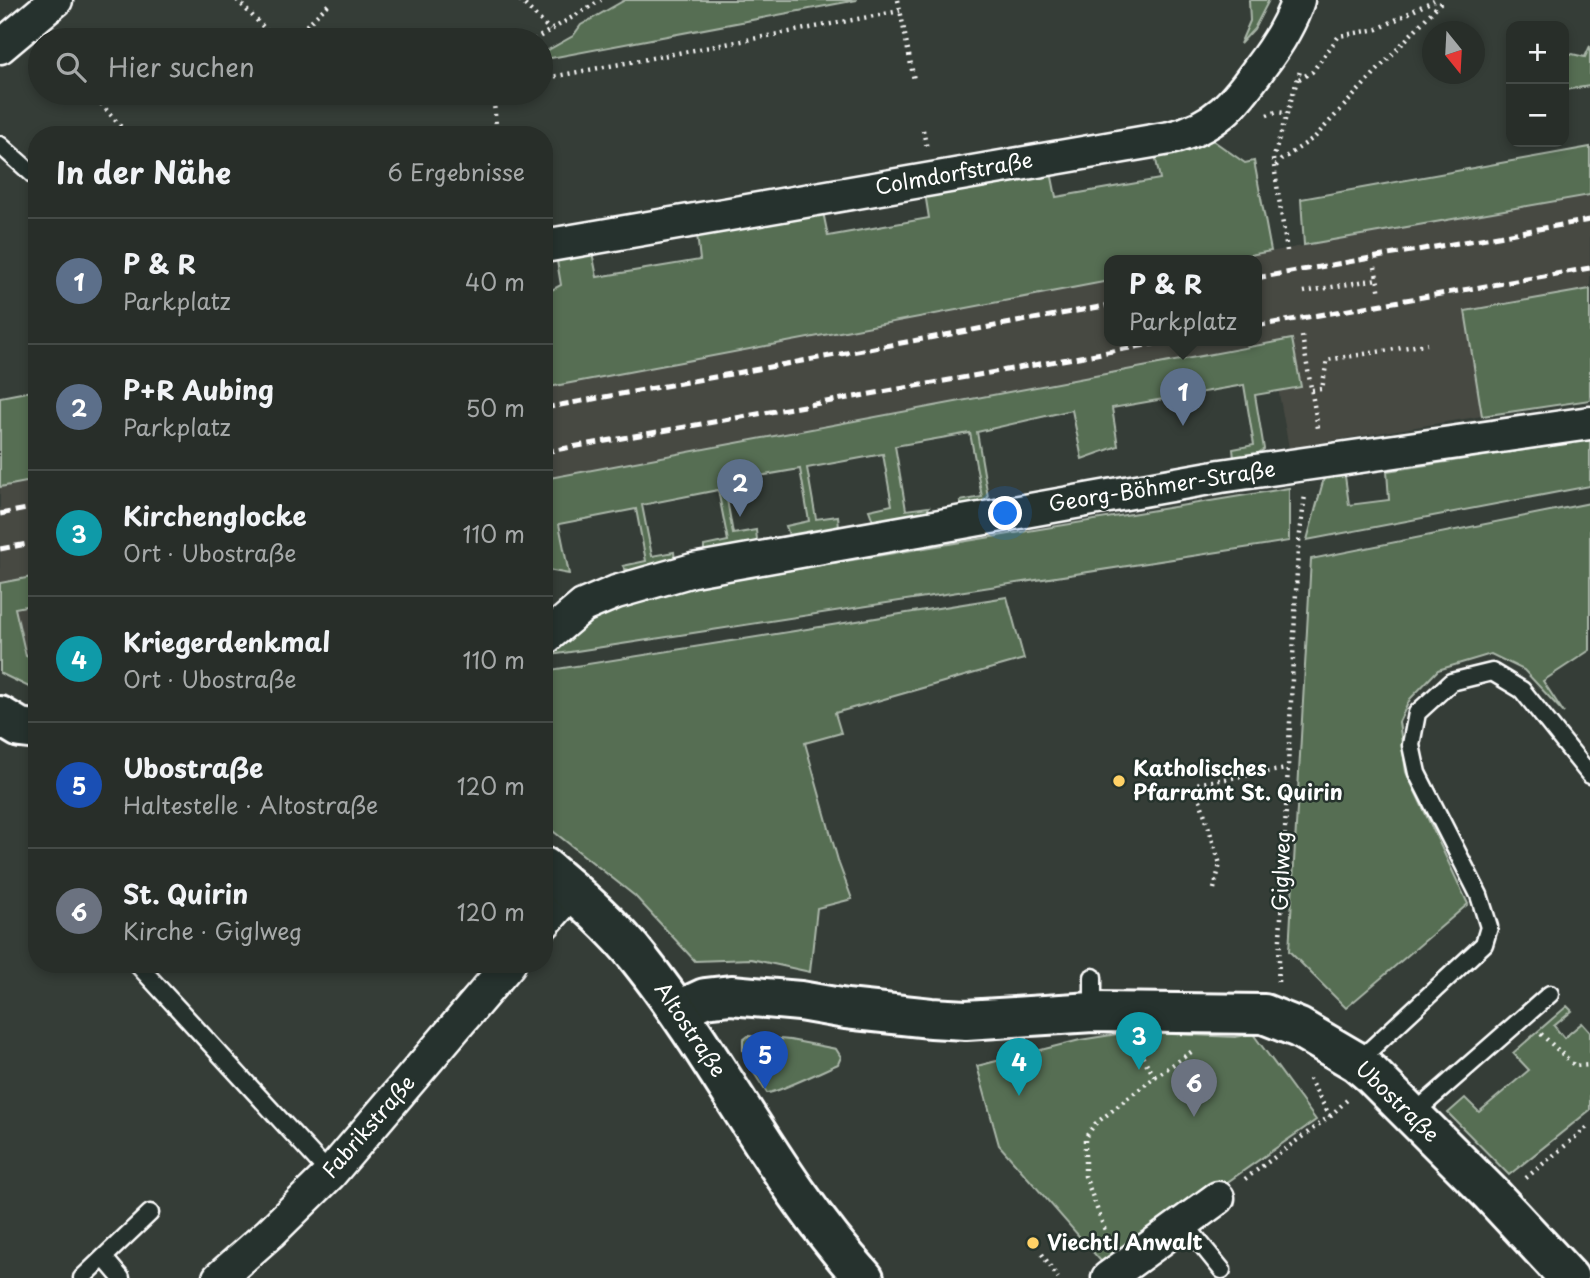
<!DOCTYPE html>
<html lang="de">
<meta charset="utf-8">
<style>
:root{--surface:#282e29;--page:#303631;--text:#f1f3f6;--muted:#a5a8a8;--line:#444a46;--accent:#ffd166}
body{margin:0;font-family:"Playpen Sans",sans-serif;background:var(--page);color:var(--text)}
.controls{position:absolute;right:21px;top:21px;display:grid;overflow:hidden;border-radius:14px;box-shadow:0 4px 10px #0003}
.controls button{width:63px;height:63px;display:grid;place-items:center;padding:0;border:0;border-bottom:2px solid var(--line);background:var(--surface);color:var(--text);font:35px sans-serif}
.compass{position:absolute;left:1422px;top:21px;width:63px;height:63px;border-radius:50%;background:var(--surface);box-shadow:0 4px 10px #0003;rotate:162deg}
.you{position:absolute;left:1006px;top:514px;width:24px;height:24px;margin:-18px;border:5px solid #fff;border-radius:50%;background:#1a73e8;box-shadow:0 0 0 10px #1a73e833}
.badge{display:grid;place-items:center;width:46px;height:46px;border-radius:50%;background:var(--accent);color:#fff;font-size:23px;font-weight:700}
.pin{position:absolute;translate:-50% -58px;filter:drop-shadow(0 2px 4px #0008)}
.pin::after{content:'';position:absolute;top:37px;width:24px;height:21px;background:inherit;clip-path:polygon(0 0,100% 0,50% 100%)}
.popup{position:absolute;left:1104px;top:255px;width:158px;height:91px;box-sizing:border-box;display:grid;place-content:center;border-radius:14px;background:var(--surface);filter:drop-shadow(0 2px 5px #0005);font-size:23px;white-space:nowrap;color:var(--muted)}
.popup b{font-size:26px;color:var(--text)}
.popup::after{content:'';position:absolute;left:50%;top:100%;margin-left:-14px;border:14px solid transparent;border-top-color:var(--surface)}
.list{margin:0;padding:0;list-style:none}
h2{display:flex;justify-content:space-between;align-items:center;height:91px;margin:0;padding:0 28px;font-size:30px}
h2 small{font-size:23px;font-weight:400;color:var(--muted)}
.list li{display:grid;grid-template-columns:46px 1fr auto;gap:21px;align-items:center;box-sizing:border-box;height:126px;padding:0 28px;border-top:2px solid var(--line)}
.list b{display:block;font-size:26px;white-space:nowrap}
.list p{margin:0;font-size:23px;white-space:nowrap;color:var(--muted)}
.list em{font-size:23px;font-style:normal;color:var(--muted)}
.icon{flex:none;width:38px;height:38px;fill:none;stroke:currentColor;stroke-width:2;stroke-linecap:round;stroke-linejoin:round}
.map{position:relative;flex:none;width:1590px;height:1278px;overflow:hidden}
.search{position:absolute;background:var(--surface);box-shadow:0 4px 10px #0003;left:28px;top:28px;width:525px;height:77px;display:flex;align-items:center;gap:18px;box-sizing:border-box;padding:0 24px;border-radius:38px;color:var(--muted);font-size:26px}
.panel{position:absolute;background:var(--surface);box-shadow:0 4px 10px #0003;left:28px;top:126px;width:525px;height:847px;border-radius:28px}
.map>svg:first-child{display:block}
.built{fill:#474943}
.green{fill:#566e53;stroke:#aab6a9;stroke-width:2}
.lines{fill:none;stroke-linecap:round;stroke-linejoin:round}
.service-casing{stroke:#fff;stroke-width:21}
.minor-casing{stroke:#fff;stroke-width:37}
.tertiary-casing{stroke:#fff;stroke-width:44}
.secondary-casing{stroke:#fff;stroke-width:44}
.path{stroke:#fff;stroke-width:4.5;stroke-dasharray:2 5;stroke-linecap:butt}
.service{stroke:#26332d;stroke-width:16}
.minor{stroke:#26332d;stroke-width:32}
.tertiary{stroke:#26332d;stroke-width:38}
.secondary{stroke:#26332d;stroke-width:38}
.rail{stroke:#fff;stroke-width:5;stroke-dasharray:10 5;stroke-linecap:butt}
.poi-dot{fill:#ffd166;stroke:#26332d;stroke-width:2.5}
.labels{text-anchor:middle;stroke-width:5;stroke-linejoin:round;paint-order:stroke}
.street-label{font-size:21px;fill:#fff;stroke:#26332d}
.poi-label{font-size:21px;font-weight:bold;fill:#fff;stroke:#26332d;text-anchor:start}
</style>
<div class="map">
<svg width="1590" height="1278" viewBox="0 0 1590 1278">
<rect width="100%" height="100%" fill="#353d37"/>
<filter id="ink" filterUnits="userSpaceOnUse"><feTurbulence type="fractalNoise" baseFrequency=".0143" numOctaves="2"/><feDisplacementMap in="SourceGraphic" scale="14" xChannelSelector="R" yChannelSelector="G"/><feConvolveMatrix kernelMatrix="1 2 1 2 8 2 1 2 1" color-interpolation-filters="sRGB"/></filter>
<g filter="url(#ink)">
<!-- built -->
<g class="built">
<path d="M1590,195V289L1465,311L1482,416L1289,448L1271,350L544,504V388L1109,281L1110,340H1256V260H1224Z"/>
<path d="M37,480V680L0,649V487Z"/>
</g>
<!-- green -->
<g class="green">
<path d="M625,0H857L546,59L543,53L573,36L581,25Z"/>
<path d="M1249,0H1269L1254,29L1240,44L1250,21Z"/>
<path d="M1590,46V86L1564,90V65L1568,53L1585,57Z"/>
<path d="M1211,139L1245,163L1254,161L1271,251L1224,260H1110L1109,281L544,388V294L561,285L557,261L592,252L597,277L700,260L697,234L823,212L828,236L929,218L925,193L1051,172L1056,197L1160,179L1155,155Z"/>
<path d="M1590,147V195L1304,245L1301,199Z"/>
<path d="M1590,289V400L1482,416L1465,311Z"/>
<path d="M1292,339L1301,387L1255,395L1264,449L1256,455L1234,458L1233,449L1254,445L1244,385L1112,408L1118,446L1082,459L1072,410L977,432L988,497L984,503L962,507L960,501L982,497L970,433L895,446L906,510L929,507L927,512L873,521L869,510L892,505L883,454L807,468L816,519L838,516L839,528L790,538L786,526L809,521L800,469L724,482L733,534L756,530L757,540L752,545L704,553V546L728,541L718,490L642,505L652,556L674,552L675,562L638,572L625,569L623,566L646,561L636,509L559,524L569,574L548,570L544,563V479Z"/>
<path d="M37,390V480L0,487V397Z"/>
<path d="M1590,440V486L1307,540L1324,478L1345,476L1349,505L1389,500L1387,471Z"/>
<path d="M1289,488V541L544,656V653L579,623L670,590Z"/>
<path d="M1590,503V650L1543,681L1564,713L1524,670L1491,654L1438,670L1410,699L1399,722L1406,772L1468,904L1346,1008L1289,951L1311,559Z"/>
<path d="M37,576V604L15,608L26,656L37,660V691L0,673V583Z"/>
<path d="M1007,597L1024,659L835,713L841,733L805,743L839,864L852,899L817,908L810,972L751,959L695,961L635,896L544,824V671Z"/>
<path d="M1567,1006L1572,1011L1554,1026L1564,1038L1582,1023L1590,1032V1110L1509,1175L1448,1113L1465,1098L1479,1112L1529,1070L1513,1053Z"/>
<path d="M1130,1032L1235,1037L1253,1034L1316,1120L1106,1267L999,1145L977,1066L1080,1040Z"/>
<path d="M748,1036L790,1040L836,1049L841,1057L838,1064C826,1069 775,1094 767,1093L754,1073L763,1067L751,1047L743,1051V1040Z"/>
</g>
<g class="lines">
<defs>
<g id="service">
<path d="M0,145L37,178"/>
<path d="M137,964L330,1174"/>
<path d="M1093,977V1012"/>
<path d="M1357,1062L1484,944L1489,927L1479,895L1417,773L1411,745L1417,713L1451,682L1492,672L1522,690L1590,775"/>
<path d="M1412,1115L1550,994"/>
<path d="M1184,1223L1222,1270"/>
<path d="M104,1258L121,1278"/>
<path d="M82,1278L150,1213"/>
</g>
<g id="minor">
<path d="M0,47L56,0"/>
<path d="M544,246L1170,138C1216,127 1235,103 1261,66C1277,45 1290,25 1298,0"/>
<path d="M544,639L583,606L616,592L693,570L1221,476L1590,423"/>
<path d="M544,923L572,891"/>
<path d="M219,1278L270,1233L330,1174L509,964"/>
<path d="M1108,1278L1218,1198"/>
</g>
<path id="tertiary" d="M679,1010L705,998L731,995L800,1001L846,1009L931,1018L966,1020L1093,1012L1264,1014L1299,1028L1357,1062L1371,1074L1490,1193L1569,1278"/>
<g id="secondary">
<path d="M0,716L20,728L37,730"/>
<path d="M544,867C577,895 613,925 640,960C721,1062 776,1182 864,1278"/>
</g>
</defs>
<!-- service casing -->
<use href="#service" class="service-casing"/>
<!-- minor casing -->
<use href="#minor" class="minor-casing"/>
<!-- tertiary casing -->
<use href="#tertiary" class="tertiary-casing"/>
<!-- secondary casing -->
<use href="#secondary" class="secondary-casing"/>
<!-- path -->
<g class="path">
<path d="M237,0L276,40"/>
<path d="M520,0L550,30"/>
<path d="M898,0L914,80"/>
<path d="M291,40L330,3"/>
<path d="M534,40L601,0"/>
<path d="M541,79L900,11"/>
<path d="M1299,79L1312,72L1339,36L1378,29L1434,0"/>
<path d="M92,93L128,135"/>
<path d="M493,93L497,135"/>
<path d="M1267,115L1276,112L1286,113"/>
<path d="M923,130L927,149"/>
<path d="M1276,166L1281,160L1315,137L1443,0"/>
<path d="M1287,251L1273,159L1300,71"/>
<path d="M1375,267L1380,294"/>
<path d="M1304,292L1377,279"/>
<path d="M1302,336L1318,428"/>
<path d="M1312,390L1322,389L1327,360L1427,344"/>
<path d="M1214,889L1220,864L1195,784L1286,769"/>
<path d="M1278,982L1298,549L1305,495"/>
<path d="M1541,1034L1575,1066L1590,1065"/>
<path d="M1155,1077L1194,1050"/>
<path d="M1330,1116L1347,1100"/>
<path d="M1526,1178L1590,1125"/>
<path d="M1245,1179L1330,1116L1309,1079"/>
<path d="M1107,1236L1085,1176V1138L1095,1124L1155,1077L1137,1048"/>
<path d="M1042,1254L1058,1278"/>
</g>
<!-- service -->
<use href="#service" class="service"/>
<!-- minor -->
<use href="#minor" class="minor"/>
<!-- tertiary -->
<use href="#tertiary" class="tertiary"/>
<!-- secondary -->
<use href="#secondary" class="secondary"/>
<!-- rail -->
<g class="rail">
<path d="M1256,278L1590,220"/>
<path d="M1256,326L1590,268"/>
<path d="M544,408L1110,305"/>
<path d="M544,452L1175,340"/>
<path d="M0,514L37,507"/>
<path d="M0,549L37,542"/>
</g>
</g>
</g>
<!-- markers -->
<g class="poi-dot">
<circle cx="1119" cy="781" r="7"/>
<circle cx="1033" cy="1243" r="7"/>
</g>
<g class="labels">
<!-- street labels -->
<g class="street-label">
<text transform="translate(954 174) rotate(-10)" y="7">Colmdorfstraße</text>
<text transform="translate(1162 487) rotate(-9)" y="7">Georg-Böhmer-Straße</text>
<text transform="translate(1282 871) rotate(-88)" y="7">Giglweg</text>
<text transform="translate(690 1030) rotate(56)" y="7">Altostraße</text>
<text transform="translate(1397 1102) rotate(44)" y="7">Ubostraße</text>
<text transform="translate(369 1127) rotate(-49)" y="7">Fabrikstraße</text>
</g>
<!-- poi labels -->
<g class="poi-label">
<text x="1133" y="776">Katholisches<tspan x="1133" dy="24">Pfarramt St. Quirin</tspan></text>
<text x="1047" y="1250">Viechtl Anwalt</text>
</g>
</g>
</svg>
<div class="controls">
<button>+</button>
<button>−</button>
</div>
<svg class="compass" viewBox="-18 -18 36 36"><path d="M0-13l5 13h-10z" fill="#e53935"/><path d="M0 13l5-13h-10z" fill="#a5a8a8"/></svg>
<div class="you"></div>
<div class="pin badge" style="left:1183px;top:426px;background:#5c6f8a">1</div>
<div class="popup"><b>P &amp; R</b>Parkplatz</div>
<div class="pin badge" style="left:740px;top:517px;background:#5c6f8a">2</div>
<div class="pin badge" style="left:1139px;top:1070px;background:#0f9aa8">3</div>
<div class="pin badge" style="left:1019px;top:1096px;background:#0f9aa8">4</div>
<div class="pin badge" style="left:765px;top:1089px;background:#1a4fb4">5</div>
<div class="pin badge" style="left:1194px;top:1117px;background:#6b7280">6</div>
<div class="search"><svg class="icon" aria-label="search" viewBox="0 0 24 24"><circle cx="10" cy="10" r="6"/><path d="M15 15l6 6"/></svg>Hier suchen</div>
<section class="panel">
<h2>In der Nähe<small>6 Ergebnisse</small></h2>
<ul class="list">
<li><span class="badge" style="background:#5c6f8a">1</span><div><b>P &amp; R</b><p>Parkplatz</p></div><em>40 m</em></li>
<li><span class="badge" style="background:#5c6f8a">2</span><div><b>P+R Aubing</b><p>Parkplatz</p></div><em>50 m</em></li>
<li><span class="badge" style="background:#0f9aa8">3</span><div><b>Kirchenglocke</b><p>Ort · Ubostraße</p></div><em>110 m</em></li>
<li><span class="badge" style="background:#0f9aa8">4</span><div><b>Kriegerdenkmal</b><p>Ort · Ubostraße</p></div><em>110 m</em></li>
<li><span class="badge" style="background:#1a4fb4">5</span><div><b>Ubostraße</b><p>Haltestelle · Altostraße</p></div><em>120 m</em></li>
<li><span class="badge" style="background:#6b7280">6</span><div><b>St. Quirin</b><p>Kirche · Giglweg</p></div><em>120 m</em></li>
</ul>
</section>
</div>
